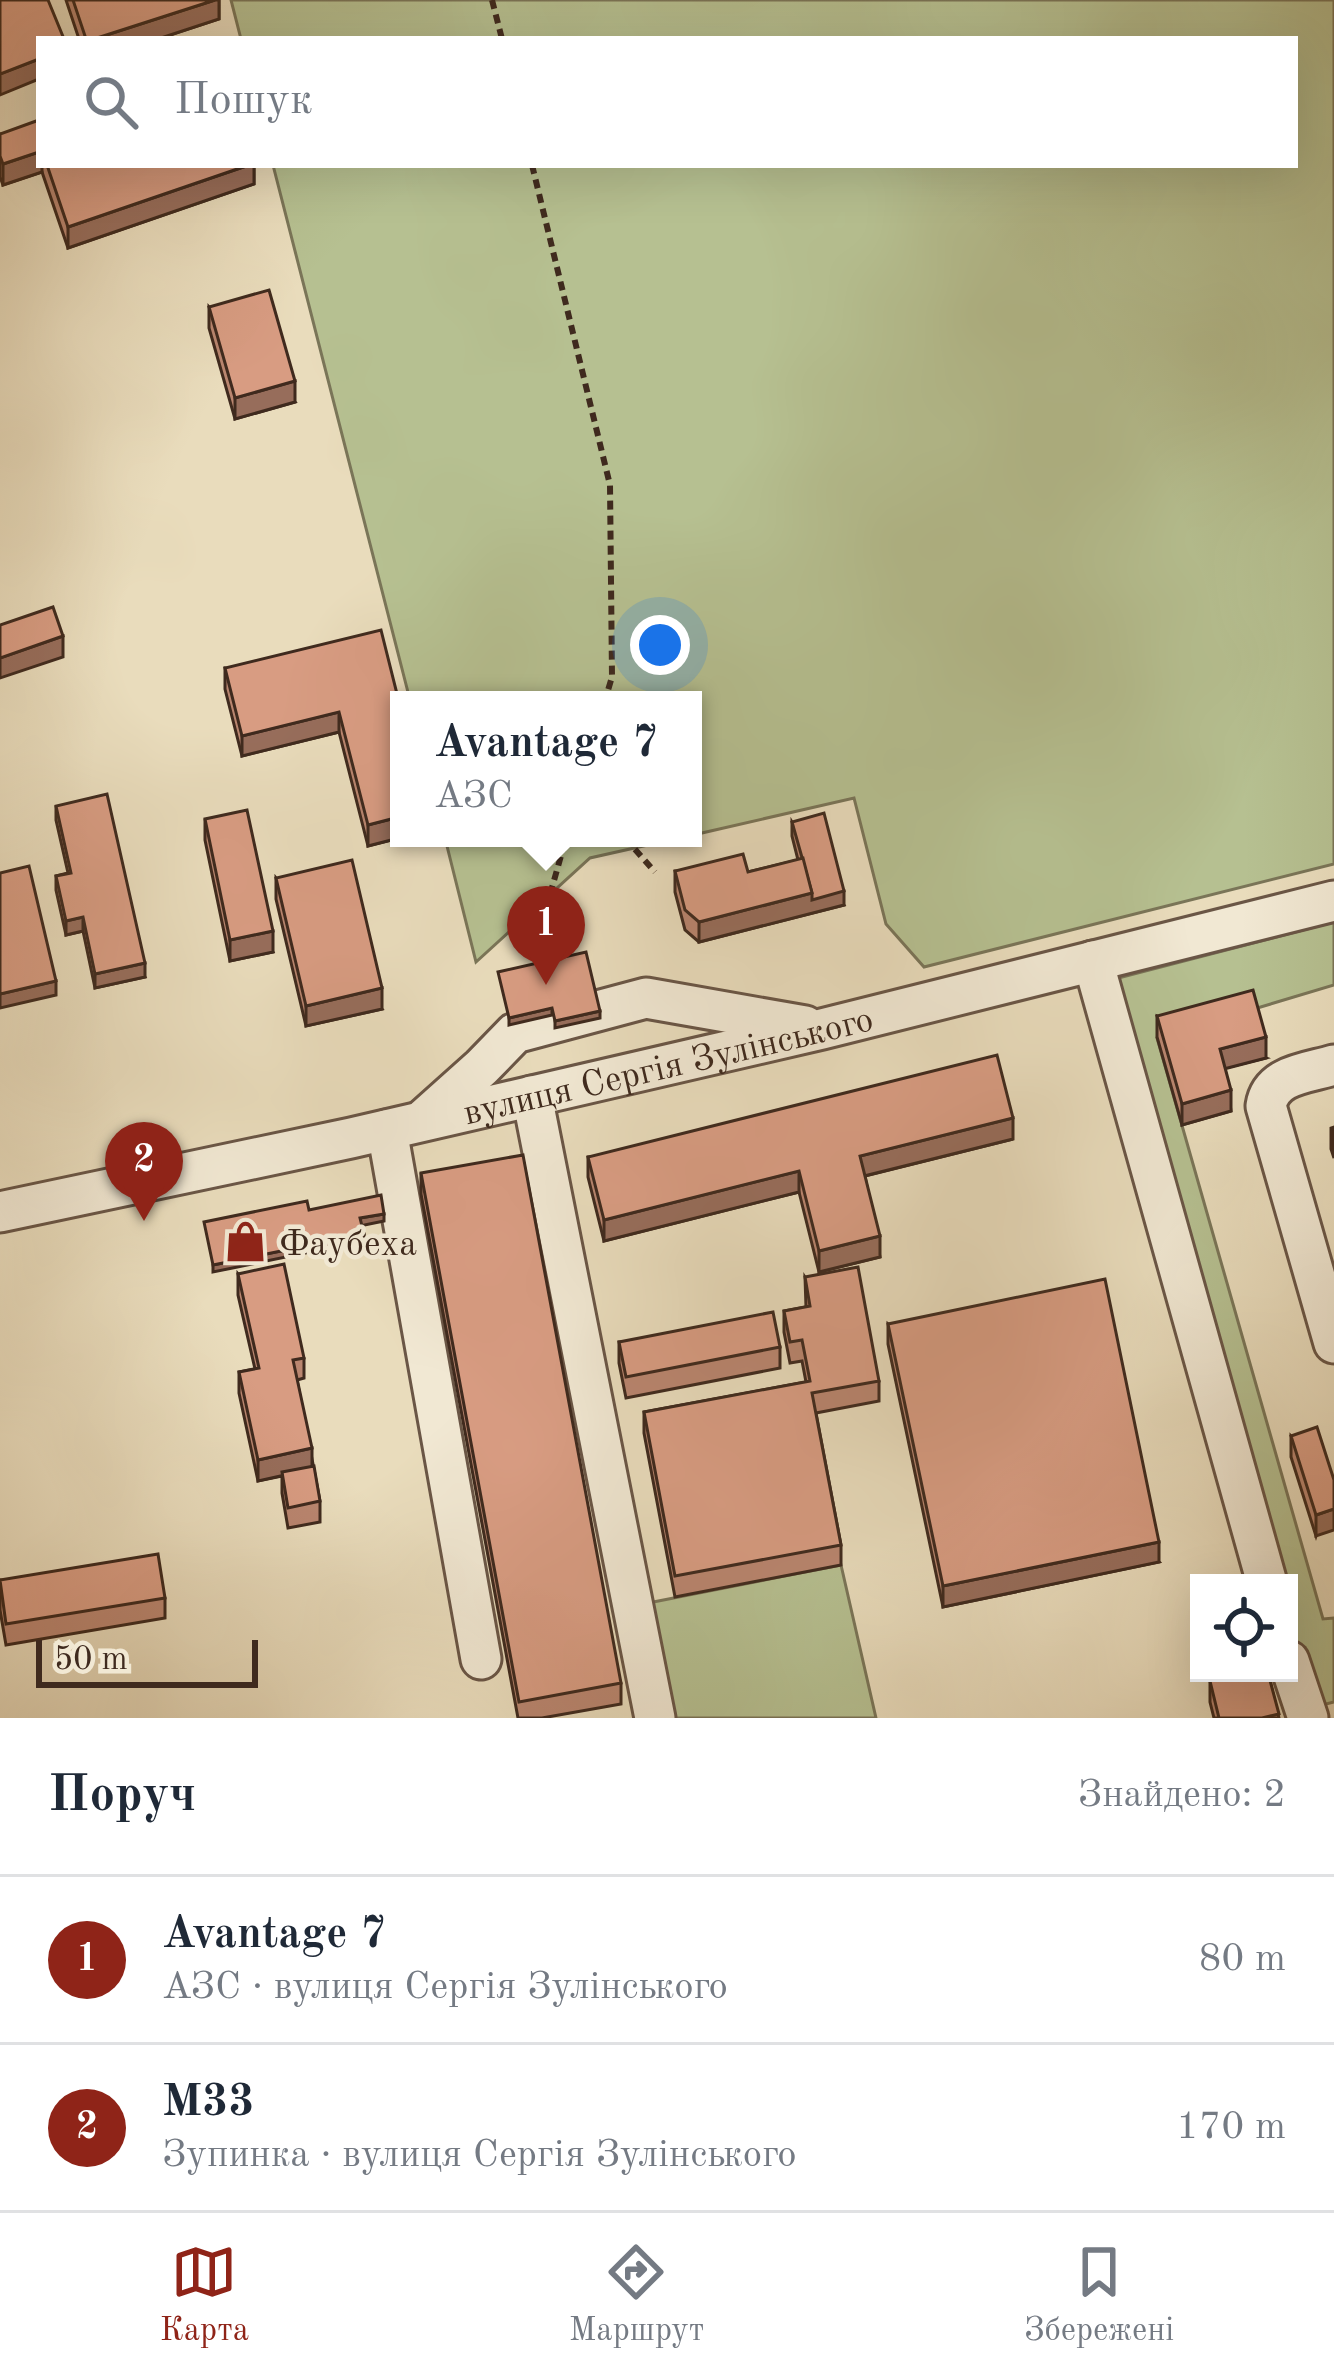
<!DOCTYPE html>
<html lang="uk">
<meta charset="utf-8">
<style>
:root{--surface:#fff;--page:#f6f6f7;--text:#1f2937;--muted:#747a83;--line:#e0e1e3;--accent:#8f2418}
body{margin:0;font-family:"Old Standard TT",serif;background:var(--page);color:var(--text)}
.controls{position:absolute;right:36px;bottom:36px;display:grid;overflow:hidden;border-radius:0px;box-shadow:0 12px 48px #0002}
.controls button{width:108px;height:108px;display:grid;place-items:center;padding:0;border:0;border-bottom:3px solid var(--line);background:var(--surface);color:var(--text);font:60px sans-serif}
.scale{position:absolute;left:36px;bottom:30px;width:222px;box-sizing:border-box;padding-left:12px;border:6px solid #3f2a1e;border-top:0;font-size:33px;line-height:42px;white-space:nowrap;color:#3f2a1e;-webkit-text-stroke:9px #f1e8d3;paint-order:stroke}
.you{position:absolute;left:660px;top:645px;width:42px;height:42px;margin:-30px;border:9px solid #fff;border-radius:50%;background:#1a73e8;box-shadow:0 0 0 18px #1a73e833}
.badge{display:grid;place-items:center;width:78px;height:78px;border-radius:50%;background:var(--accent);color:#fff;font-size:39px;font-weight:700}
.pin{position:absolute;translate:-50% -99px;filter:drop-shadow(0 3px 6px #0008)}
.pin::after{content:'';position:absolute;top:63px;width:42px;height:36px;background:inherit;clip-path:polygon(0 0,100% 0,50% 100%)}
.popup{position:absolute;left:390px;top:691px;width:312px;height:156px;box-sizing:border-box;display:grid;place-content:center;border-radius:0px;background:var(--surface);filter:drop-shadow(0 3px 9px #0005);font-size:39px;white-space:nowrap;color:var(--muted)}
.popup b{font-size:45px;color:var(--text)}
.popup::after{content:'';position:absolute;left:50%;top:100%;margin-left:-24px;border:24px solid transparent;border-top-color:var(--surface)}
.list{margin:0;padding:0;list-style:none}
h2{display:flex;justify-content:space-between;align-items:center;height:156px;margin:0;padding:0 48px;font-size:51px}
h2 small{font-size:39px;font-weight:400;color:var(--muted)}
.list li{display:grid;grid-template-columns:78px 1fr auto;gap:36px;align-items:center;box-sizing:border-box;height:168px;padding:0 48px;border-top:3px solid var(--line)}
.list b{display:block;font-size:45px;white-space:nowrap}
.list p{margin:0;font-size:39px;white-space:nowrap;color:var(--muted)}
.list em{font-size:39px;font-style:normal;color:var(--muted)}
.icon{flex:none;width:66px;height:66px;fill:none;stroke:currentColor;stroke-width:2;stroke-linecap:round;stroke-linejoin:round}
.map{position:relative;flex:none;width:1334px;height:1718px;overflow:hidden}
.search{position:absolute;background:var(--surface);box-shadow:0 12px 48px #0002;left:36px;right:36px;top:36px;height:132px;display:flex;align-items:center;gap:30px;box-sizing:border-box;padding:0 42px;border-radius:0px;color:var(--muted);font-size:45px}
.sheet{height:492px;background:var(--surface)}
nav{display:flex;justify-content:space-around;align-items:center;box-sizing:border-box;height:168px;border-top:3px solid var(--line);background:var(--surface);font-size:33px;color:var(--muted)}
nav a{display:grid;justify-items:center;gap:6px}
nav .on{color:var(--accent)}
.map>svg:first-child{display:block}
.green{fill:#b6c091;stroke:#7a7558;stroke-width:3}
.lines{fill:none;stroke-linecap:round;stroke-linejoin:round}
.minor-casing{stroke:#6a5646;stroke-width:45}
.path{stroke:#3f2a1e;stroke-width:6;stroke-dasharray:9 6;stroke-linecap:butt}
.minor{stroke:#f1e8d3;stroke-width:39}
.wall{fill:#ba8670;stroke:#3f2a1e;stroke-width:3}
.shaded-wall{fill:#976d5b;stroke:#3f2a1e;stroke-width:3}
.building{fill:#d89c82;stroke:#3f2a1e;stroke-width:3}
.labels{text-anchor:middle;stroke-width:9;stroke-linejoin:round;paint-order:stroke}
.street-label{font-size:36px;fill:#3f2a1e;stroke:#f1e8d3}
.poi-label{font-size:36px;fill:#3f2a1e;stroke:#f1e8d3;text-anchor:start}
</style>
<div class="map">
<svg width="1334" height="1718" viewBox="0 0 1334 1718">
<rect width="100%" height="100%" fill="#e9dcbc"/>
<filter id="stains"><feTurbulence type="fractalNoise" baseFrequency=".00167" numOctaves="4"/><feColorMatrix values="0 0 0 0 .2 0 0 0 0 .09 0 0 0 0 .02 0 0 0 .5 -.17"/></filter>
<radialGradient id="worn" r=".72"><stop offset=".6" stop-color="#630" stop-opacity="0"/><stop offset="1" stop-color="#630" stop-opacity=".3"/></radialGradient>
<!-- green -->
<g class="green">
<path d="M231,0H1334V864L924,967L886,924L854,798L693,835V700H410L273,165H1295V39H241Z"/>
<path d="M445,838H679L590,858L476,962Z"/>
<path d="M1334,922V985L1157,1038L1323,1619L1334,1618V1702L1303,1710L1289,1661V1583H1267L1099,983Z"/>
<path d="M841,1565L876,1718H655L633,1606Z"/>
</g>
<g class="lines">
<defs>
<g id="minor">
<path d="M1093,961L1267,1583"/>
<path d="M1334,1065C1308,1073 1271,1074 1266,1106L1334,1343"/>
<path d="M532,1096L655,1718"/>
<path d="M425,1118L482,1067L515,1033L646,998L805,1026"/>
<path d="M387,1130L481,1659"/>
<path id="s1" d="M0,1212L351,1138L822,1029L1334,901"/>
<path d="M1289,1661L1308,1718"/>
</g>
</defs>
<!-- minor casing -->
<use href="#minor" class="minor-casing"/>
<!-- path -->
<g class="path">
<path d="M492,0L502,39"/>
<path d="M532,165L610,485L612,677L605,700"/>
<path d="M625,838L655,872"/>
<path d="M538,967L535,948L566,838"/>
</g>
<!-- minor -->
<use href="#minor" class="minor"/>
</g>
<!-- wall -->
<g class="wall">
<path d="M66,0H219V19L158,39H79Z"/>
<path d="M0,134L39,165H254V184L68,248L42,172L3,185L0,177Z"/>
<path d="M209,307L295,402L235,419L209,328Z"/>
<path d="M225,668L399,702V838L368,846L339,732L242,756L225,689Z"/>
<path d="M56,806L145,977L95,988L83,931L66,935L56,890V876L68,873L56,820Z"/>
<path d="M205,819L273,952L230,961L205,840Z"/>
<path d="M792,822L844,905L699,942L685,930L675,892V871L748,872L798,860L792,836Z"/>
<path d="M276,878L382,1009L306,1026L276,899Z"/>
<path d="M1157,1016L1266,1058L1225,1068L1231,1111L1182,1125L1157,1037Z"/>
<path d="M1334,1127V1158L1331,1149V1128Z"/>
<path d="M1013,1139L865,1176L880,1257L819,1272L799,1192L604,1241L588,1177V1157Z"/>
<path d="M421,1173L621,1683V1704L542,1718H518L421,1194Z"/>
<path d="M238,1274L304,1358V1378L297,1380L320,1501V1522L288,1528L282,1493V1476L258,1481L239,1393V1372L255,1369L238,1295Z"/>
<path d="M805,1277L879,1381V1401L816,1413L841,1545V1565L675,1597L644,1433V1412L806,1382L802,1361L790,1363L784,1332V1311L806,1307Z"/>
<path d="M888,1324L1159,1562L943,1607L888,1344Z"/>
<path d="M619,1342L780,1347V1368L626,1398L619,1363Z"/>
<path d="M1291,1436L1334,1480L1316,1536L1291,1457Z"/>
<path d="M0,1580L165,1598V1618L6,1645L0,1610Z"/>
<path d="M1233,1673H1268L1279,1718H1214L1210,1702V1681L1233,1675Z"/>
</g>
<!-- shaded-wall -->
<g class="shaded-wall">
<path d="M215,0H219V19L158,39H94Z"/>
<path d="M39,59V79L0,95V74Z"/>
<path d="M39,152V165H42V172L3,185V164Z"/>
<path d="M249,165H254V184L68,248V227Z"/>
<path d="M295,381V402L235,419V398Z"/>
<path d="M63,636V657L0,678V658Z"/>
<path d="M339,712V732L242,756V736Z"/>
<path d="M399,817V838L368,846V825Z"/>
<path d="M844,891V905L699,942V922L812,893Z"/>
<path d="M83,917V931L66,935V921Z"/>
<path d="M273,931V952L230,961V940Z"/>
<path d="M145,963V977L95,988V974Z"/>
<path d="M56,981V995L0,1008V994Z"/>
<path d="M382,988V1009L306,1026V1006Z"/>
<path d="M552,1008V1015L509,1025V1018Z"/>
<path d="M600,1011V1018L555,1028V1021Z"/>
<path d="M1266,1037V1058L1220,1070V1049Z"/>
<path d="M1231,1090V1111L1182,1125V1104Z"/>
<path d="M1013,1118V1139L860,1177V1156Z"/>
<path d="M799,1171V1192L604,1241V1220Z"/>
<path d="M384,1214V1221L360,1226V1218Z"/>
<path d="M364,1234V1241L213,1272V1265Z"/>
<path d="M880,1236V1257L819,1272V1251Z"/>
<path d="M312,1448V1469L258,1481V1460Z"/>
<path d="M1334,1509V1530L1316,1536V1515Z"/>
<path d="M1159,1542V1562L943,1607V1586Z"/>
</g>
<!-- building -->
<g class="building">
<path d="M0,0H48L64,39H39V59L0,74Z"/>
<path d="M73,0H215L94,39H86Z"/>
<path d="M39,120V152L3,164L0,156V134Z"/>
<path d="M47,165H249L68,227Z"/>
<path d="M269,290L295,381L235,398L209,307Z"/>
<path d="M53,607L63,636L0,658V625Z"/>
<path d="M381,630L399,702V817L368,825L339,712L242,736L225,668Z"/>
<path d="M107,794L145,963L95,974L83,917L66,921L56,876L71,873L56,806Z"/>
<path d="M247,810L273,931L230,940L205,819Z"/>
<path d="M824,813L844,891L812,900V893L792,822Z"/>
<path d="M743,854L748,872L803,858L812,893L699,922L685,910L675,871Z"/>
<path d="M352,860L382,988L306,1006L276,878Z"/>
<path d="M29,866L56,981L0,994V873Z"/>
<path d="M586,952L600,1011L555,1021L552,1008L509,1018L498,972Z"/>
<path d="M1253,990L1266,1037L1220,1049L1231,1090L1182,1104L1157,1016Z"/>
<path d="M997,1055L1013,1118L860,1156L880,1236L819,1251L799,1171L604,1220L588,1157Z"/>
<path d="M523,1155L621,1683L519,1702L421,1173Z"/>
<path d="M381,1195L384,1214L360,1218L364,1234L213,1265L204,1222L307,1201L309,1210Z"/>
<path d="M284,1264L304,1358L293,1360L312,1448L258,1460L239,1372L259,1368L238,1274Z"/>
<path d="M858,1267L879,1381L812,1393L841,1545L675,1576L644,1412L810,1381L802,1340L790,1342L784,1311L810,1306L805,1277Z"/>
<path d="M1105,1279L1159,1542L943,1586L888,1324Z"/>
<path d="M773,1312L780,1347L626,1377L619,1342Z"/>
<path d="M1317,1427L1334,1480V1509L1316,1515L1291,1436Z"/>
<path d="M314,1466L320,1501L288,1508L282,1472Z"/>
<path d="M158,1554L165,1598L6,1624L0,1580Z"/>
<path d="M1238,1673H1268L1279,1714L1262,1718H1219L1210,1681Z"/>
</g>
<!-- icons -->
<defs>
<symbol id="shop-bare" viewBox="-9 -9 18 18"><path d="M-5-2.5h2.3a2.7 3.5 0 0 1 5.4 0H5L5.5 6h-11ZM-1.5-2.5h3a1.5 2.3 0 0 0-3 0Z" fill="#8f2418" stroke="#f1e8d3" stroke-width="2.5" paint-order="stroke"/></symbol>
</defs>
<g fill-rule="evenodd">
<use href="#shop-bare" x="216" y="1212" width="59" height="59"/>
</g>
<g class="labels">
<!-- street labels -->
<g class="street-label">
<text dy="13" stroke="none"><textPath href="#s1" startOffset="684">вулиця Сергія Зулінського</textPath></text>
</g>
<!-- poi labels -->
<g class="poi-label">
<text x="279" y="1255">Фаубеха</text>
</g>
</g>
<rect width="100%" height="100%" filter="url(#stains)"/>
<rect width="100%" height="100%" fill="url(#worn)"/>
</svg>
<div class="controls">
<button><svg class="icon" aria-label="locate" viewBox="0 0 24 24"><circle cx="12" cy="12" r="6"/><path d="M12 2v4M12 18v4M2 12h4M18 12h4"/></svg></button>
</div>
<div class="scale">50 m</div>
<div class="you"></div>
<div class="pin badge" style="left:546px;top:985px">1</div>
<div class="popup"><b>Avantage 7</b>АЗС</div>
<div class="pin badge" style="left:144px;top:1221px">2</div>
<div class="search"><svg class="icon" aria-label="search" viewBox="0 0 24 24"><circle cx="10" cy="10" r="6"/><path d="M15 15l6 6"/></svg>Пошук</div>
</div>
<section class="sheet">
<h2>Поруч<small>Знайдено: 2</small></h2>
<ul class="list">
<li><span class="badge">1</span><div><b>Avantage 7</b><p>АЗС · вулиця Сергія Зулінського</p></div><em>80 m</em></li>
<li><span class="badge">2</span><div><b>М33</b><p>Зупинка · вулиця Сергія Зулінського</p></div><em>170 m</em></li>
</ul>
</section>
<nav>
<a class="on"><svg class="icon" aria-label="map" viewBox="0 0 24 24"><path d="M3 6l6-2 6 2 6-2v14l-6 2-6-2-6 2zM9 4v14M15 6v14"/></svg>Карта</a>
<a><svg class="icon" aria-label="directions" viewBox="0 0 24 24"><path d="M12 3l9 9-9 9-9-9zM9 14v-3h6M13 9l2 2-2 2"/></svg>Маршрут</a>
<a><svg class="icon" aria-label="saved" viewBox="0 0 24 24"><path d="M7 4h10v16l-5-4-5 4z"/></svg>Збережені</a>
</nav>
